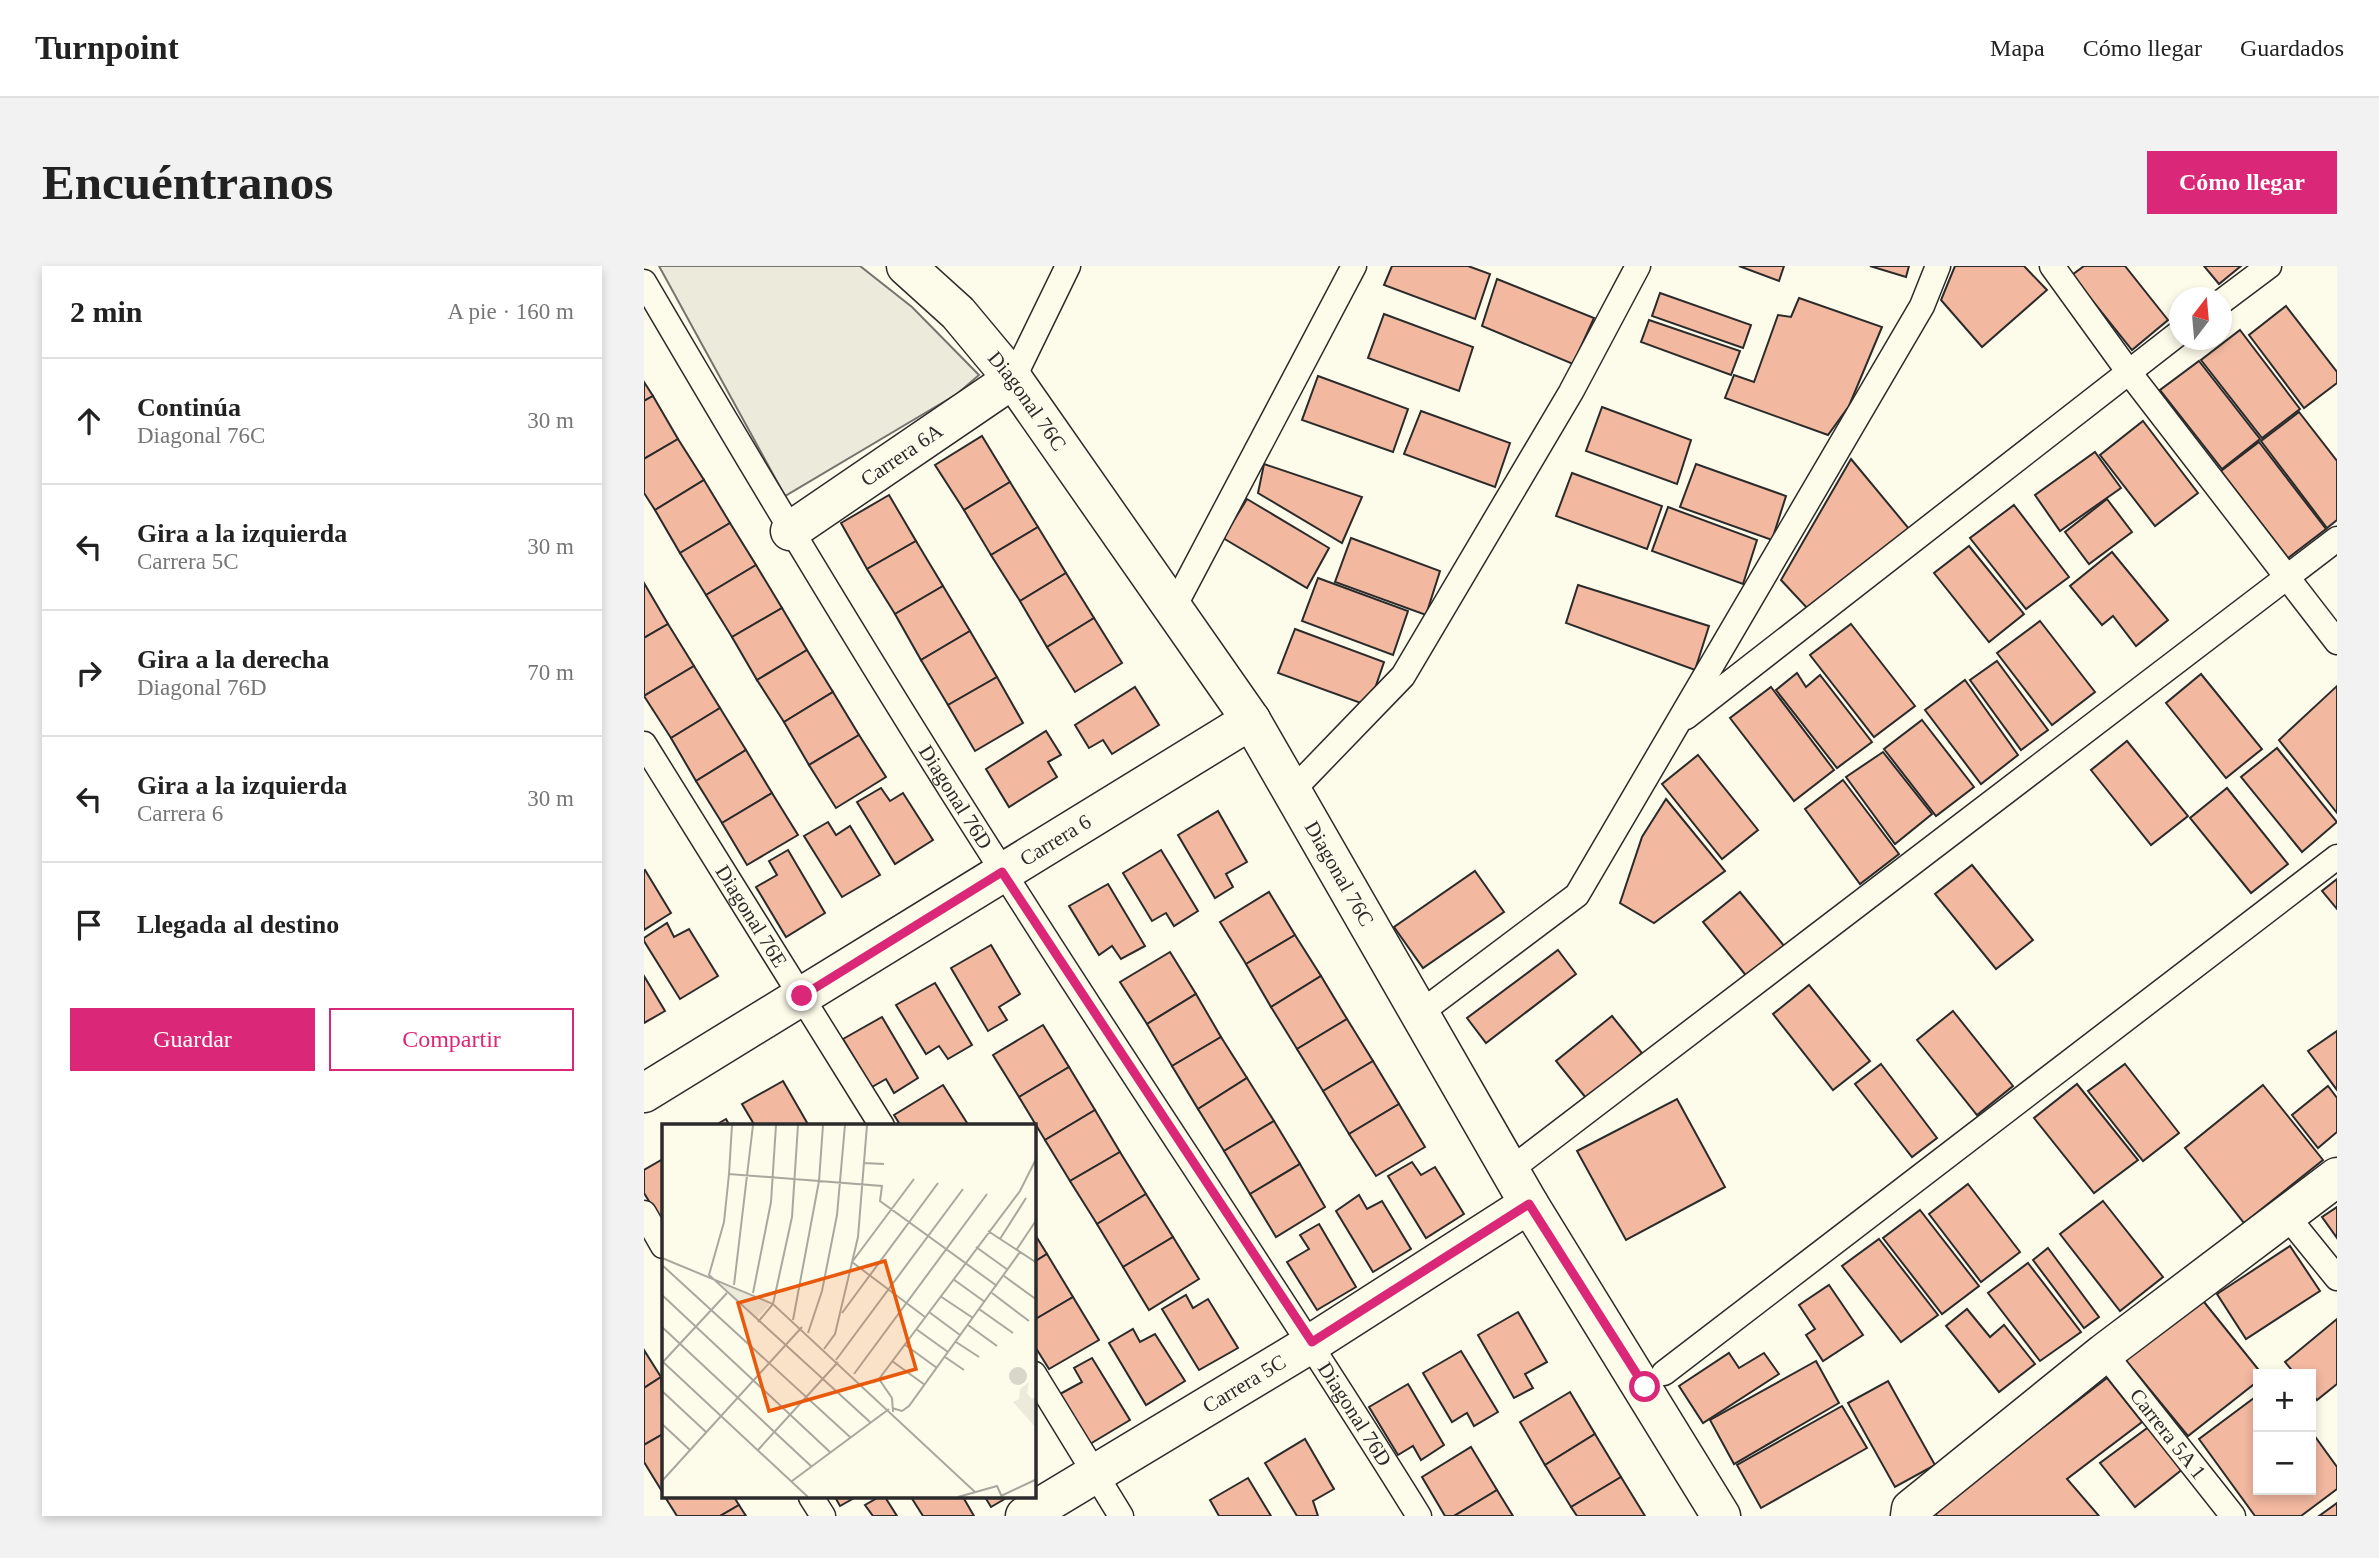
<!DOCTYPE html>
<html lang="es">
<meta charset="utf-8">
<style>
:root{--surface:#fff;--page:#f2f2f2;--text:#222;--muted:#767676;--line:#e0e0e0;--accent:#db2777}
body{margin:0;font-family:Georgia,serif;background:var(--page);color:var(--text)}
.controls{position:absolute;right:21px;bottom:21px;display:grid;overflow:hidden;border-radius:0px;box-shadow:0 4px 10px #0003}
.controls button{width:63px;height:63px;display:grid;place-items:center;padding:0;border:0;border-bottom:2px solid var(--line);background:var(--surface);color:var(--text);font:35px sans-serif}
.compass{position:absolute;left:1525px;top:21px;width:63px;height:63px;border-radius:50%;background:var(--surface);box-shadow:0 4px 10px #0003;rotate:16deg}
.stop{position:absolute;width:21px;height:21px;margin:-16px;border:5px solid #db2777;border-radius:50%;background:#fff}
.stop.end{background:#db2777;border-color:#fff;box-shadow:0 2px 7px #0008}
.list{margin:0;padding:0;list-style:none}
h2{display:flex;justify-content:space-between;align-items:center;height:91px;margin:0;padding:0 28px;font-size:30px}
h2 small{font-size:23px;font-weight:400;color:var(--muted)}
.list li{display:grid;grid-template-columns:46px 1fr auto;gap:21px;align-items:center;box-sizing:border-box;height:126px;padding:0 28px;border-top:2px solid var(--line)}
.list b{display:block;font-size:26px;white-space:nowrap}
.list p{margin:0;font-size:23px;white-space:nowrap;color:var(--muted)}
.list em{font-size:23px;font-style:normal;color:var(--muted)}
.actions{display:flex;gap:14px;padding:21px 28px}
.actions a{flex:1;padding:16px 0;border:2px solid var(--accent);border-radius:0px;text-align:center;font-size:24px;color:var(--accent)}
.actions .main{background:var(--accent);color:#fff}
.icon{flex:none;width:38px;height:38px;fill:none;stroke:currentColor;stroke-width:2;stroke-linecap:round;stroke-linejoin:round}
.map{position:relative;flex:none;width:1693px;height:1250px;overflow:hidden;border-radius:0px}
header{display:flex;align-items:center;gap:42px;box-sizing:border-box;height:98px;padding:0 35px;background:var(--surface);border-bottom:2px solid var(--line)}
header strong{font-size:33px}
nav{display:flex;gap:38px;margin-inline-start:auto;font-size:24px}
.intro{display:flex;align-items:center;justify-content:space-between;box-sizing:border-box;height:168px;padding:0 42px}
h1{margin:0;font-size:49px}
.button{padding:18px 32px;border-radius:0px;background:var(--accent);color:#fff;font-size:24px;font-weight:700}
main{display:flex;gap:42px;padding:0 42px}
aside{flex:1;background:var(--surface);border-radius:0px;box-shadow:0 4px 10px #0003}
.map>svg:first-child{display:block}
.grass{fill:#ecebdb;stroke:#74746e;stroke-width:2}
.building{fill:#f2b8a0;stroke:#2b2b2b;stroke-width:2}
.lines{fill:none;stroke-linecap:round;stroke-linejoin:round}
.lane-casing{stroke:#2b2b2b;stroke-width:27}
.street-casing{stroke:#2b2b2b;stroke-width:41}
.lane{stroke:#fdfbea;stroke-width:24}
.street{stroke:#fdfbea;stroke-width:38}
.route{stroke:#db2777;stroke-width:9}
.labels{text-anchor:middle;stroke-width:5;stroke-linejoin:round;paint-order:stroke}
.street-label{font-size:21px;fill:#2b2b2b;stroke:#fdfbea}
.inset-road{fill:none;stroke:#a9a89e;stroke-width:2}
.view{fill:#e8590c;fill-opacity:0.15;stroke:#e8590c;stroke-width:3.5}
.inset-edge{fill:none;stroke:#2b2b2b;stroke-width:3.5}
</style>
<header>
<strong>Turnpoint</strong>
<nav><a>Mapa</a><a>Cómo llegar</a><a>Guardados</a></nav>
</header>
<div class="intro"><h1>Encuéntranos</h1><a class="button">Cómo llegar</a></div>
<main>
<aside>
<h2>2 min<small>A pie · 160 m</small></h2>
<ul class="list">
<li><svg class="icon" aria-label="ahead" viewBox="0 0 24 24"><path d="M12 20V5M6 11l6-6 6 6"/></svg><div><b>Continúa</b><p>Diagonal 76C</p></div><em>30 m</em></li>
<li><svg class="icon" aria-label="left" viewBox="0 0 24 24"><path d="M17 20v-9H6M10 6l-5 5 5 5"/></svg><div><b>Gira a la izquierda</b><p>Carrera 5C</p></div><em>30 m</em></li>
<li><svg class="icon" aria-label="right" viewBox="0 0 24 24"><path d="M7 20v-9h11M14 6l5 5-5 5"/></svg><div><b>Gira a la derecha</b><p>Diagonal 76D</p></div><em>70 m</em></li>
<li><svg class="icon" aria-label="left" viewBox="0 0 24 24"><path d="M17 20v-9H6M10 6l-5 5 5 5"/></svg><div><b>Gira a la izquierda</b><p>Carrera 6</p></div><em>30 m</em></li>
<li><svg class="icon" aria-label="arrive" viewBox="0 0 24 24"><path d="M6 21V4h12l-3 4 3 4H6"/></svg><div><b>Llegada al destino</b></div></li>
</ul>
<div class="actions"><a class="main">Guardar</a><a>Compartir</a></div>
</aside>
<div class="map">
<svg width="1693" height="1250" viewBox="0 0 1693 1250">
<rect width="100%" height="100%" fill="#fdfbea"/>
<!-- grass -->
<path class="grass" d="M15,0H216L268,41L335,109L313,128L141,230Z"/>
<!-- building -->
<g class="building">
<path d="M748,0H824L846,8L831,53L740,19Z"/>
<path d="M1095,0H1140L1135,15Z"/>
<path d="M1226,0H1265L1262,11Z"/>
<path d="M1311,0H1380L1403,24L1338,81L1297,34Z"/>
<path d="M1440,0H1481L1524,54L1488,84L1428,9Z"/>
<path d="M1560,0H1597L1575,18Z"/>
<path d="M853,13L950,52L929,98L838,60Z"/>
<path d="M1016,27L1107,59L1099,82L1008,50Z"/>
<path d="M1155,32L1238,61L1205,140L1184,169L1081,132L1090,109L1110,116L1134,49L1147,51Z"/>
<path d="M1642,40L1693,106V117L1660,142L1605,69Z"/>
<path d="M740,48L829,81L815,125L724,92Z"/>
<path d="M1005,54L1096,85L1087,109L997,76Z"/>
<path d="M1596,64L1656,143L1618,172L1557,94Z"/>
<path d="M1555,95L1616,173L1578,203L1516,124Z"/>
<path d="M674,110L764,143L749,186L658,154Z"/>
<path d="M0,116L9,130L0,135Z"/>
<path d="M9,130L34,173L0,193V135Z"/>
<path d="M958,141L1047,174L1033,218L942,185Z"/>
<path d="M777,145L866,177L851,221L760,188Z"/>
<path d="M1655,146L1693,195V254L1683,262L1617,175Z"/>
<path d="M1499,155L1554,227L1511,260L1456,189Z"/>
<path d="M338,170L366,216L320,244L291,199Z"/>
<path d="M34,173L60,214L11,244L0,227V193Z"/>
<path d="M1615,176L1682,263L1644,292L1577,205Z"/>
<path d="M1451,186L1477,222L1416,265L1391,229Z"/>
<path d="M1207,193L1266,264L1164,343L1137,314Z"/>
<path d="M620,198L718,231L698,277L614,227Z"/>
<path d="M1052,198L1142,230L1128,274L1036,241Z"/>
<path d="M928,207L1018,240L1003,283L912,250Z"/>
<path d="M60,214L86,257L36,287L11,244Z"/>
<path d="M366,216L394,261L347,289L320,244Z"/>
<path d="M245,229L272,275L223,303L197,257Z"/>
<path d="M603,233L685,282L663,322L579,272Z"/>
<path d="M1463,233L1488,266L1445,298L1421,266Z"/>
<path d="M1370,239L1425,311L1382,343L1326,272Z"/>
<path d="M1024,241L1113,274L1099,318L1008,285Z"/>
<path d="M86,257L112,299L62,329L36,287Z"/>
<path d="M394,261L422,307L376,335L347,289Z"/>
<path d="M707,272L796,305L782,349L691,316Z"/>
<path d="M272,275L299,320L251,348L223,303Z"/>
<path d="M1325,280L1380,348L1345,376L1290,307Z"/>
<path d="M1468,286L1524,354L1492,380L1469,350L1458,359L1426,320Z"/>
<path d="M112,299L138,342L88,371L62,329Z"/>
<path d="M422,307L450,352L403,381L376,335Z"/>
<path d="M674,312L764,345L749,389L658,355Z"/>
<path d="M0,317L24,358L0,372Z"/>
<path d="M934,319L1065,360L1051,404L922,357Z"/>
<path d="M299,320L326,365L277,394L251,348Z"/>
<path d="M138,342L163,384L113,414L88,371Z"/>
<path d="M450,352L478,397L431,426L403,381Z"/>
<path d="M1396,355L1451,426L1408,459L1353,387Z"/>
<path d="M24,358L50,400L0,430V372Z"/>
<path d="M1207,358L1271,440L1230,471L1166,389Z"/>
<path d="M651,363L740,396L725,440L634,407Z"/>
<path d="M326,365L353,411L304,439L277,394Z"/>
<path d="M163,384L189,426L140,456L113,414Z"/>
<path d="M1353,395L1404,464L1377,484L1326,414Z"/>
<path d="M50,400L76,442L27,472L0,430Z"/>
<path d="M1153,407L1162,421L1176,409L1228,476L1193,502L1132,424Z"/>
<path d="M1557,408L1618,483L1582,512L1522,437Z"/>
<path d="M353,411L379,457L331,485L304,439Z"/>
<path d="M1321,414L1374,489L1337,518L1281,444Z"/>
<path d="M1693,420V547L1635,474Z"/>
<path d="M491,421L515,459L468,488L459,474L445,482L431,459Z"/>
<path d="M1127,421L1190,504L1150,535L1086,452Z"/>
<path d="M189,426L215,469L165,499L140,456Z"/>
<path d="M76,442L102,484L52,515L27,472Z"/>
<path d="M1278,454L1330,521L1292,550L1240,483Z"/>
<path d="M402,465L417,489L404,496L413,511L365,541L342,503Z"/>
<path d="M215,469L242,511L192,542L165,499Z"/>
<path d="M1483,475L1544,550L1507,579L1447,504Z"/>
<path d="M1633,482L1693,556L1658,586L1597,511Z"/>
<path d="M102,484L128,527L78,557L52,515Z"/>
<path d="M1239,486L1288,548L1251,578L1202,511Z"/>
<path d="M1054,489L1114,564L1078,593L1018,518Z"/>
<path d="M1199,514L1255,588L1216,618L1161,543Z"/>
<path d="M237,522L246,535L259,527L289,574L251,598L213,536Z"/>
<path d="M1583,522L1644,598L1607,627L1546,552Z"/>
<path d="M128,527L154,569L103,599L78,557Z"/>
<path d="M1022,533L1081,605L1010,657L976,637L998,571Z"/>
<path d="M574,545L603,596L582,608L589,621L571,632L534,569Z"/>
<path d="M184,556L192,569L206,560L236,609L198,631L160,570Z"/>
<path d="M144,584L181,647L142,671L112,621L133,609L125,595Z"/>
<path d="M517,584L554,645L530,660L522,647L508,655L479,607Z"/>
<path d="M1328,599L1389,674L1352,703L1291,628Z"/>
<path d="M1,604L27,647L0,664V605Z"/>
<path d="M831,605L860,646L779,702L750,661Z"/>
<path d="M1693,613V643L1678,625Z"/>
<path d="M464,618L501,680L477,693L468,680L455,689L425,640Z"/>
<path d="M625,626L651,669L602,698L576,656Z"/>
<path d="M1096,626L1141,681L1104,712L1059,656Z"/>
<path d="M23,657L30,671L45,663L74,710L36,733L0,675V672Z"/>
<path d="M651,669L677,710L627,741L602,698Z"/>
<path d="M347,679L376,728L355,741L363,754L344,765L307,702Z"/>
<path d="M914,684L932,708L842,777L823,752Z"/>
<path d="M526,686L552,728L503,758L476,716Z"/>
<path d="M0,710L21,745L0,757Z"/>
<path d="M677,710L703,753L653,783L627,741Z"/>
<path d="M291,717L328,779L304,793L295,780L282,788L252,739Z"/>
<path d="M1165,719L1226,795L1189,824L1129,748Z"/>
<path d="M552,728L577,771L528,800L503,758Z"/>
<path d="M1309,745L1369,820L1333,849L1273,774Z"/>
<path d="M968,750L998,787L942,832L912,795Z"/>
<path d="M238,751L274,812L250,827L242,813L228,821L199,773Z"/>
<path d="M703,753L729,795L679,825L653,783Z"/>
<path d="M399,759L425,801L375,831L349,789Z"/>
<path d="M1693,765V824L1664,785Z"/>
<path d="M577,771L603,812L554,843L528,800Z"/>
<path d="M729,795L755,838L705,868L679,825Z"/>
<path d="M1237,798L1293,872L1268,891L1211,818Z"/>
<path d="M1481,798L1535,867L1499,895L1444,825Z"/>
<path d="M425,801L451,844L401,874L375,831Z"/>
<path d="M603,812L630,855L580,885L554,843Z"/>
<path d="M139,815L165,860H111L98,838Z"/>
<path d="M1433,818L1494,894L1450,927L1390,852Z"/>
<path d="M299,819L325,860H257L250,849Z"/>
<path d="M1619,819L1679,894L1600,957L1541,882Z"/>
<path d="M1684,820L1693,832V866L1674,882L1648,849Z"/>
<path d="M1033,833L1081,921L982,974L933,885Z"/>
<path d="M755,838L781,881L732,910L705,868Z"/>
<path d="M451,844L476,886L426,915L401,874Z"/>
<path d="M82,853L86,860H70Z"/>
<path d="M630,855L656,898L606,928L580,885Z"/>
<path d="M476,886L502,928L453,958L426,915Z"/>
<path d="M19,893V958L0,927V904Z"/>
<path d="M768,896L777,909L791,901L820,948L782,972L744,910Z"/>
<path d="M656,898L681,941L632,971L606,928Z"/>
<path d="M1324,918L1376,986L1337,1016L1285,948Z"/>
<path d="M502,928L529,971L479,1001L453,958Z"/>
<path d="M715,929L723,943L738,935L767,983L729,1006L692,945Z"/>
<path d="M1459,935L1519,1011L1476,1045L1416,968Z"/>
<path d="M1693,941V972L1678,951Z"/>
<path d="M1276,944L1335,1020L1298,1048L1239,972Z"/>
<path d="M675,958L712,1021L673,1044L643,996L665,983L656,969Z"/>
<path d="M390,967L403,988L390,996Z"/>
<path d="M529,971L555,1013L505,1044L479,1001Z"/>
<path d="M1235,973L1294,1049L1257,1076L1198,1000Z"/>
<path d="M1646,980L1676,1025L1602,1073L1573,1028Z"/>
<path d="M1404,982L1455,1051L1440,1062L1389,994Z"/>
<path d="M403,988L429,1031L390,1054V996Z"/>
<path d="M1384,997L1437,1066L1396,1095L1344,1027Z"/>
<path d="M1185,1019L1219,1069L1179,1095L1162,1069L1171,1063L1155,1039Z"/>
<path d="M542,1029L549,1042L564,1033L594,1082L555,1104L518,1043Z"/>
<path d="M429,1031L455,1074L405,1103L390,1079V1054Z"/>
<path d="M1556,1031L1618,1108H1614V1115L1544,1170L1480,1092Z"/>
<path d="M1323,1043L1346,1071L1360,1059L1391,1098L1355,1126L1302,1060Z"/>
<path d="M874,1046L903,1096L881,1108L889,1122L870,1132L834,1069Z"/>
<path d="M1693,1053V1118L1673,1134L1667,1127V1108H1651L1641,1096Z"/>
<path d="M489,1063L496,1076L511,1068L541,1115L502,1139L465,1077Z"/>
<path d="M0,1084L17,1111L0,1122Z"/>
<path d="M817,1085L854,1146L830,1160L823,1147L808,1156L779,1107Z"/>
<path d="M1085,1087L1095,1102L1120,1087L1135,1108L1059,1157L1035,1120Z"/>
<path d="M448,1092L486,1154L446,1178L416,1128L438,1116L430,1102Z"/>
<path d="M1172,1095L1195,1137L1090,1198L1066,1154Z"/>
<path d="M17,1111L19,1168L0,1179V1122Z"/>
<path d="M1463,1112L1498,1156L1423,1213L1455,1250H1293L1290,1246Z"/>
<path d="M1244,1115L1291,1199L1251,1221L1204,1137Z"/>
<path d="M764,1118L800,1179L777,1194L769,1180L754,1189L725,1141Z"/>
<path d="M926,1126L951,1168L901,1199L876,1156Z"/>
<path d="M1614,1129V1224H1667V1165L1693,1201V1223L1657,1250H1611L1555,1173Z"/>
<path d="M1198,1140L1223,1182L1117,1242L1093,1199Z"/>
<path d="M1510,1157L1540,1202L1491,1241L1456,1197Z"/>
<path d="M19,1168V1227L0,1196V1179Z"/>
<path d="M951,1168L977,1211L927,1241L901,1199Z"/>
<path d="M661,1173L690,1223L669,1235L674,1250H653L621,1197Z"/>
<path d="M827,1181L853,1224L810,1250H801L778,1211Z"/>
<path d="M977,1211L1001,1250H933L927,1241Z"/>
<path d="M604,1212L627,1250H575L566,1234Z"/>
<path d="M853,1224L869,1250H810Z"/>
<path d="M21,1231H90L95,1239L76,1250H33Z"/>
<path d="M191,1231H212L196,1240Z"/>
<path d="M235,1231H241L253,1250H229L221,1239Z"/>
<path d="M267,1231H319L330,1250H279Z"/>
<path d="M341,1231H364L347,1241Z"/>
<path d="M1693,1237V1250H1675Z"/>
<path d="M95,1239L102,1250H76Z"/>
</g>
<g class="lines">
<defs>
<g id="lane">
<path d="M1408,0L1484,105L1693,376"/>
<path id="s1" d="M0,16C116,214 234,411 358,604C495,821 640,1032 775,1250"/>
<path d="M1577,36L1625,0"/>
<path d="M369,113L424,0"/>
<path d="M529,343L710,0"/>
<path d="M1042,451L1535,67"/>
<path id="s2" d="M0,478L238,860"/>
<path d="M647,526L759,410L927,126L994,0"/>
<path d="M776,747L933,629L1278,40L1294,0"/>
<path d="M866,904L1693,273"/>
<path d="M0,947L19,980"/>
<path d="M1642,949L1693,1012"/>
<path id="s3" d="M1460,1087L1589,1250"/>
<path d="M1020,1107L1693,591"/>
<path d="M390,1108L477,1250"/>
<path d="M167,1231L179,1250"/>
</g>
<g id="street">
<path id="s4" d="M262,0L314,47L369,113L607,454L885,938L1077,1250"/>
<path id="s5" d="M146,265L369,113"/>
<path id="s6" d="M0,827L607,454"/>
<path id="s7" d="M381,1250L668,1077L885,938"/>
<path d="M1266,1250L1267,1243L1460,1087L1693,911"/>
</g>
</defs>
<!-- lane casing -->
<use href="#lane" class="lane-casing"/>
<!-- street casing -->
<use href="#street" class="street-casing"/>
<!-- lane -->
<use href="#lane" class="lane"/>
<!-- street -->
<use href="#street" class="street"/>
</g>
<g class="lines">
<!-- route -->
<path class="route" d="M158,730L358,606L668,1076L885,938L1001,1121"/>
</g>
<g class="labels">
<!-- street labels -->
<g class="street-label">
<text dy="7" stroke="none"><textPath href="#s4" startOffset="182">Diagonal 76C</textPath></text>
<text dy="7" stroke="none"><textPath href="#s5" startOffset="135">Carrera 6A</textPath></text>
<text dy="7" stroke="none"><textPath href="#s1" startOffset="602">Diagonal 76D</textPath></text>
<text dy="7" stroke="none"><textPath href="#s6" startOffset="483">Carrera 6</textPath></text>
<text dy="7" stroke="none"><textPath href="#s4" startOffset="749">Diagonal 76C</textPath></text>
<text dy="7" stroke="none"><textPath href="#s2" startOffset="203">Diagonal 76E</textPath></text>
<text dy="7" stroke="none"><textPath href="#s7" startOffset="256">Carrera 5C</textPath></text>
<text dy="7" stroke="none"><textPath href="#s1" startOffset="1337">Diagonal 76D</textPath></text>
<text dy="7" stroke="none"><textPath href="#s3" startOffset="103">Carrera 5A 1</textPath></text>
</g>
</g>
<!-- overview -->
<g transform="translate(18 858)">
<rect width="374" height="374" fill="#fdfbea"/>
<path d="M58,159L108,180L94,195ZM367,258L365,269L370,275L374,272V304L351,278L357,275L358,265Z" fill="#ecebdb"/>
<path d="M347 252a9 9 0 1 1 18 0a9 9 0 1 1-18 0Z" fill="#d8d7c9"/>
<path class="inset-road" d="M201,39L222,40M67,50L70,1M326,107L375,139M338,115L364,74M314,123L346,146M355,125L375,95M0,134L111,180L313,368M190,138L252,55M190,138L263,193M0,141L188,313M342,152L375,176M291,155L323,178M72,161L91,1M91,169L109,78L114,1M330,169L367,197M0,171L168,328M278,172L311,194M317,185L351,209M267,188L298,211M180,189L276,59M131,196L157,57L161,1M96,198L111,180L130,93L136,1M306,201L335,222M0,203L149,342M254,205L286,228M146,209L160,167L175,91L183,1M294,218L317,233M242,220L275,244M162,225L173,210L196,113L205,1M283,233L302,246M174,236L301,65M0,237L146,373M230,237L263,261M0,239L65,169M192,250L325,70M0,267L44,308M230,284L240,287L247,282L358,128M231,288L230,274L217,255L358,67L375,33M208,298L47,151L62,98L67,50L220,62L218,77L335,162M0,300L28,326M96,326L176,238M0,357L140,203M130,357L227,285M339,372L375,355M296,373L335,362L340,373"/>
<path class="view" d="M223,137L254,245L107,287L76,179Z"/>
<rect width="374" height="374" class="inset-edge"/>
</g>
</svg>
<div class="controls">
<button>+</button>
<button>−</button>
</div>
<svg class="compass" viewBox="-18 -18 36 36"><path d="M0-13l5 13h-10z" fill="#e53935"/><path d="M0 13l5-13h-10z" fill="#767676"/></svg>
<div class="stop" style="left:1001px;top:1121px"></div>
<div class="stop end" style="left:158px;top:730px"></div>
</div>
</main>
